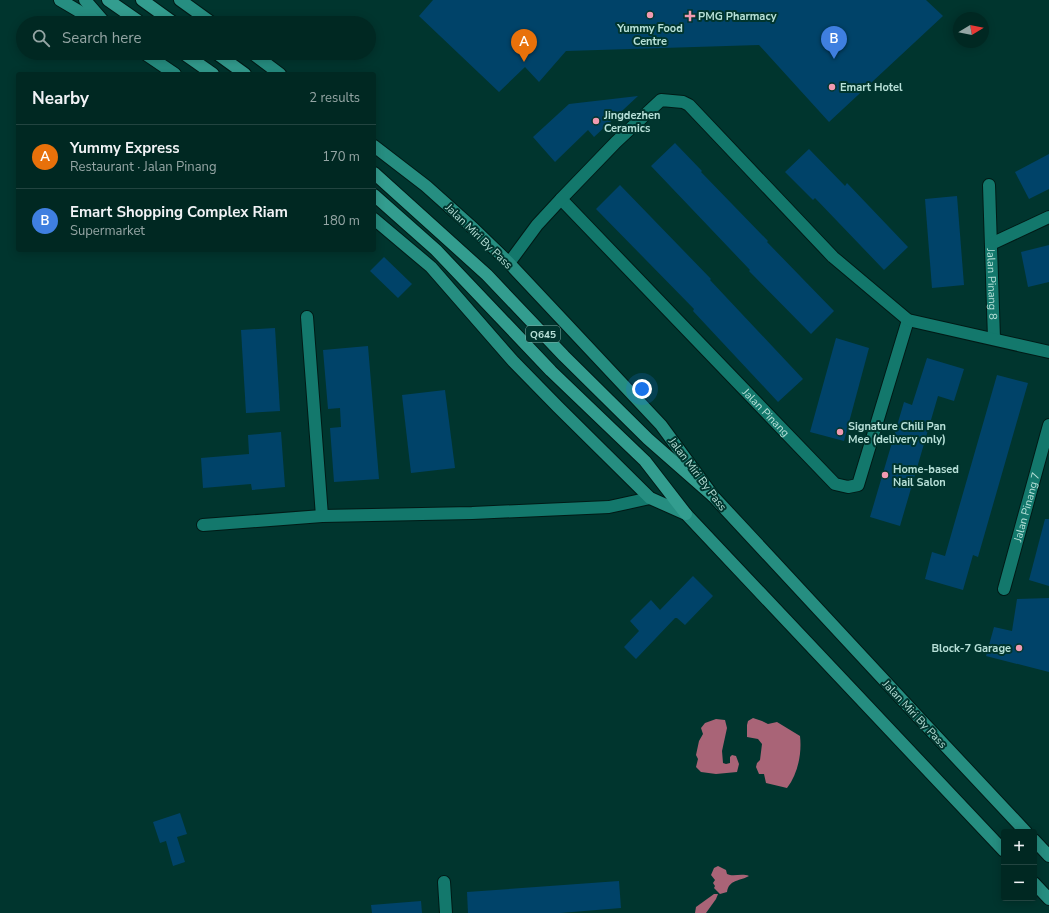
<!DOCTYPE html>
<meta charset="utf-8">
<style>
:root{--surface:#002822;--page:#0a302a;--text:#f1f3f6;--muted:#95a6a5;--line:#224440;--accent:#2563eb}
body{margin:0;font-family:"Nunito Sans",sans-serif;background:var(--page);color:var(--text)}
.controls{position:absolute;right:12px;bottom:12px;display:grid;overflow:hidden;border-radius:4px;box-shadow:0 2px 10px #0003}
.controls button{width:36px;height:36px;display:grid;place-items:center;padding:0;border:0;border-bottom:1px solid var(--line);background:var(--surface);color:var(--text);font:20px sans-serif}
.compass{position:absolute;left:953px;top:12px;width:36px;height:36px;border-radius:50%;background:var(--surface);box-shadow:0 2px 10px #0003;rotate:80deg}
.you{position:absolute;left:642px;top:389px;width:14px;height:14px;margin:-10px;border:3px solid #fff;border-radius:50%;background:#1a73e8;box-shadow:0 0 0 6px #1a73e833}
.badge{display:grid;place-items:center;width:26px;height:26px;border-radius:50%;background:var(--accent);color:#fff;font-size:13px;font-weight:700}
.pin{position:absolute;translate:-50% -33px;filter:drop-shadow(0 1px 2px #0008)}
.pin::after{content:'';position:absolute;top:21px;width:14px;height:12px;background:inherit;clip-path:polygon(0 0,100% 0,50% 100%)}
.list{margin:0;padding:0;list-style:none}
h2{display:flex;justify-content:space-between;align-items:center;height:52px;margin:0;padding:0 16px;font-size:17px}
h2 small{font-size:13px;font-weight:400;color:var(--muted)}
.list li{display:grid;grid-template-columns:26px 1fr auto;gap:12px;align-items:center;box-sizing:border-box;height:64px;padding:0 16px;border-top:1px solid var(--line)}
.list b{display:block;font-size:15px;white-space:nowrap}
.list p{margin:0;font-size:13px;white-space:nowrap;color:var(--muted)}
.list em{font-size:13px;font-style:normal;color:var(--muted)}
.icon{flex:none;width:22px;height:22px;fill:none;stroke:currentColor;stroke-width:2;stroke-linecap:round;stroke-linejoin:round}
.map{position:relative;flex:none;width:1049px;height:913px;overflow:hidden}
.search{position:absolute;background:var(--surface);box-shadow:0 2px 10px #0003;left:16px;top:16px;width:360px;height:44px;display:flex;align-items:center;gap:10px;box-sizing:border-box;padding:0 14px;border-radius:22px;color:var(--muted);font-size:15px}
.panel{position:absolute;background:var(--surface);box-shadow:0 2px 10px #0003;left:16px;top:72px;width:360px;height:180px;border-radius:4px}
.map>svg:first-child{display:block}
.water{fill:#a96477}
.building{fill:#004369}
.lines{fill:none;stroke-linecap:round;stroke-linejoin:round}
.minor-casing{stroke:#001a16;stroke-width:14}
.major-casing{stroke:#001a16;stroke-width:14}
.highway-casing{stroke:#001a16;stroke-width:14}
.minor{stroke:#13786c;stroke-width:12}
.major{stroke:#268e81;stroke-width:12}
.highway{stroke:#339d8f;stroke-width:12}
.poi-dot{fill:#f19ab1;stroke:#00352e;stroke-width:1.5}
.labels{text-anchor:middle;stroke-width:4;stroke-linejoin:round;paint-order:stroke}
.shield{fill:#00352e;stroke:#80ada5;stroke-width:1}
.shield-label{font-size:10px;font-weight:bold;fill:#b7e0d8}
.poi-label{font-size:11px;font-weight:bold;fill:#b7e0d8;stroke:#00352e;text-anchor:start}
.street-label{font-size:11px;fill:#b7e0d8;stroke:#00352e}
</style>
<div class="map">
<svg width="1049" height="913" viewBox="0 0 1049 913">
<rect width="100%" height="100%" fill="#00352e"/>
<!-- water -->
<g class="water">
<path d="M753,718L762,721L768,724L777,722L800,736C802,753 798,774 787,788L766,783L764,774H759L756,767L757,763L760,760L762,744L758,739L747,737V725L748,721Z"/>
<path d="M716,719L725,720L727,728L722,751L723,763L726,764L730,763V757L732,755L736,756L739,764L737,772L716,774L701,772L696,767L698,759L696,755L699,741L703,734L701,728L705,723Z"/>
<path d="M718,866L726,870L727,874C733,877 742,873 749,876C741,881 729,879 727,892L720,894L714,888L715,886L713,883L715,880L711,875L714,868Z"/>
<path d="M714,894H718L716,899L706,913H695L696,907Z"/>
</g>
<!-- building -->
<g class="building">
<path d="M433,0H926L943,16L829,122L759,45L566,51L539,82L525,67L499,92L419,16Z"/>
<path d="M638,96L594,137L588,130L555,162L533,137L569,104Z"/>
<path d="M675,143L702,171L701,172L768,241L767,242L834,311L811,334L749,271L750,270L651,166Z"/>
<path d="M809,149L845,186L847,183L908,247L884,270L815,198L813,200L785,172Z"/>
<path d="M1049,154V189L1029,199L1015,172Z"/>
<path d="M620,185L711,279L710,280L803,379L778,402L693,311L694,309L596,209Z"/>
<path d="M957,196L964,285L932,288L925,199Z"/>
<path d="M1049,245V282L1028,287L1021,252Z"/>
<path d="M384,257L412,284L398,298L370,271Z"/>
<path d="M275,328L280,411L246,413L241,330Z"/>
<path d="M836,338L869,348L844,441L810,432Z"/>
<path d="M368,346L379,479L334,482L330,428L341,427L340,408L328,409L323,350Z"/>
<path d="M927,358L964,369L954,401L938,396L900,526L870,517L904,402L912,405Z"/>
<path d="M997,375L1028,383L978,557L973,555L963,590L925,579L932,552L945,556Z"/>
<path d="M445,390L455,468L411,473L402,395Z"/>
<path d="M281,432L285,487L252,490L251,484L203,488L201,458L249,454L248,435Z"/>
<path d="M1045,519H1049V586L1029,580Z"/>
<path d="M693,576L713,596L685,625L677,618H675L636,659L624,647L639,631L630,621L651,600L660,610Z"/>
<path d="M1049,598V672L986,656L994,627L1012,631L1017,599Z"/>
<path d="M180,813L187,834L177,837L185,862L173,866L166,841L160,843L153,822Z"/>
<path d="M619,881L621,908L560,913H468L467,892Z"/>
<path d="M421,901L422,913H372L371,905Z"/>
</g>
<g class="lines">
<defs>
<g id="minor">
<path id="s1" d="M989,185L994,339"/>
<path id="s2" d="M561,199L835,484L848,487L858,485L908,320"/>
<path d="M991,244L1049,217"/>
<path d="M509,263L537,225L561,199L616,142L661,100L683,102L689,105L833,257L908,320L1049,352"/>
<path d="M307,317L322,516"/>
<path d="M203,525L322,516L472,513L609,507L650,498"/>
<path id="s3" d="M1004,589L1049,425"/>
<path d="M444,882L446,913"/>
</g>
<g id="major">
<path d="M60,0L99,23"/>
<path d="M85,0L104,22"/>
<path d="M180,0L212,23"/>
<path d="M144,53L175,74"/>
<path d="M252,53L280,74"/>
<path d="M374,146L426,186L474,229L509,263L661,425L713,496L921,720L1026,832"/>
<path d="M374,219L431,267L513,361L558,407L650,498L686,514L1004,851"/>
<path d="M1034,840L1049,856"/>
<path d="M1034,883L1049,899"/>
</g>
<g id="highway">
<path d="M108,0L141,23"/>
<path d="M142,0L174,23"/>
<path d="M183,53L213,74"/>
<path d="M216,53L245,74"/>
<path d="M374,173L487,275L564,356L648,439L713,496"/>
<path d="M374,195L436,250L551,371L645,461L686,514"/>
</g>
</defs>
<!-- minor casing -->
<use href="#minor" class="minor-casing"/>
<!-- major casing -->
<use href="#major" class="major-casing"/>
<!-- highway casing -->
<use href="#highway" class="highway-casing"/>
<!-- minor -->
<use href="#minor" class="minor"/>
<!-- major -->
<use href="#major" class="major"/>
<!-- highway -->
<use href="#highway" class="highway"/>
</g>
<!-- markers -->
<g class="poi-dot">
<circle cx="650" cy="15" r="4"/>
<path d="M688 10h4v4h4v4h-4v4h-4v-4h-4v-4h4z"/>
<circle cx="832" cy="87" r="4"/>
<circle cx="596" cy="121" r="4"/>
<circle cx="840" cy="432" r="4"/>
<circle cx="885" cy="475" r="4"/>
<circle cx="1019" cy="648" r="4"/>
</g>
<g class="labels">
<!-- shield labels -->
<rect class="shield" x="526" y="326" width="34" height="16" rx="3"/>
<g class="shield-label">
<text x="543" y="338">Q645</text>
</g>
<!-- poi labels -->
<g class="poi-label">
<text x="698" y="20">PMG Pharmacy</text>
<text x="650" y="32" text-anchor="middle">Yummy Food<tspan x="650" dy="13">Centre</tspan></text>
<text x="840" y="91">Emart Hotel</text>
<text x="604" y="119">Jingdezhen<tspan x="604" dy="13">Ceramics</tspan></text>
<text x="848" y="430">Signature Chili Pan<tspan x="848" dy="13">Mee (delivery only)</tspan></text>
<text x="893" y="473">Home-based<tspan x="893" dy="13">Nail Salon</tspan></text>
<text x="1011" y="652" text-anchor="end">Block-7 Garage</text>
</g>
<!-- street labels -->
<g class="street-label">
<text transform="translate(479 236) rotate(44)" y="4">Jalan Miri By Pass</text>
<text dy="4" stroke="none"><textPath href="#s1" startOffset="99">Jalan Pinang 8</textPath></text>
<text dy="4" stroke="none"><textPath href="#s2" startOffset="296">Jalan Pinang</textPath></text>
<text transform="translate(698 474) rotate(53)" y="4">Jalan Miri By Pass</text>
<text dy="4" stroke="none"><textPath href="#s3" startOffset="85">Jalan Pinang 7</textPath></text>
<text transform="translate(915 714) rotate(47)" y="4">Jalan Miri By Pass</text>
</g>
</g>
</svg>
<div class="controls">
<button>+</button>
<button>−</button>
</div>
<svg class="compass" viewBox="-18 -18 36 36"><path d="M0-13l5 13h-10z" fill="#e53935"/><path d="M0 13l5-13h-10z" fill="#95a6a5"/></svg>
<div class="you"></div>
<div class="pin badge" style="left:524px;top:62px;background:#e8710a">A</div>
<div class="pin badge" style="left:834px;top:59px;background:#3f7fe0">B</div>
<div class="search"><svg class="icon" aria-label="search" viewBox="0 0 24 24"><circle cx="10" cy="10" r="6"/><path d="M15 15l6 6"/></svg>Search here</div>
<section class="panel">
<h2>Nearby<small>2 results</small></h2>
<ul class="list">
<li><span class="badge" style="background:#e8710a">A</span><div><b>Yummy Express</b><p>Restaurant · Jalan Pinang</p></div><em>170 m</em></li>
<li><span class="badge" style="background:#3f7fe0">B</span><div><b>Emart Shopping Complex Riam</b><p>Supermarket</p></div><em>180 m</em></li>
</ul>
</section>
</div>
